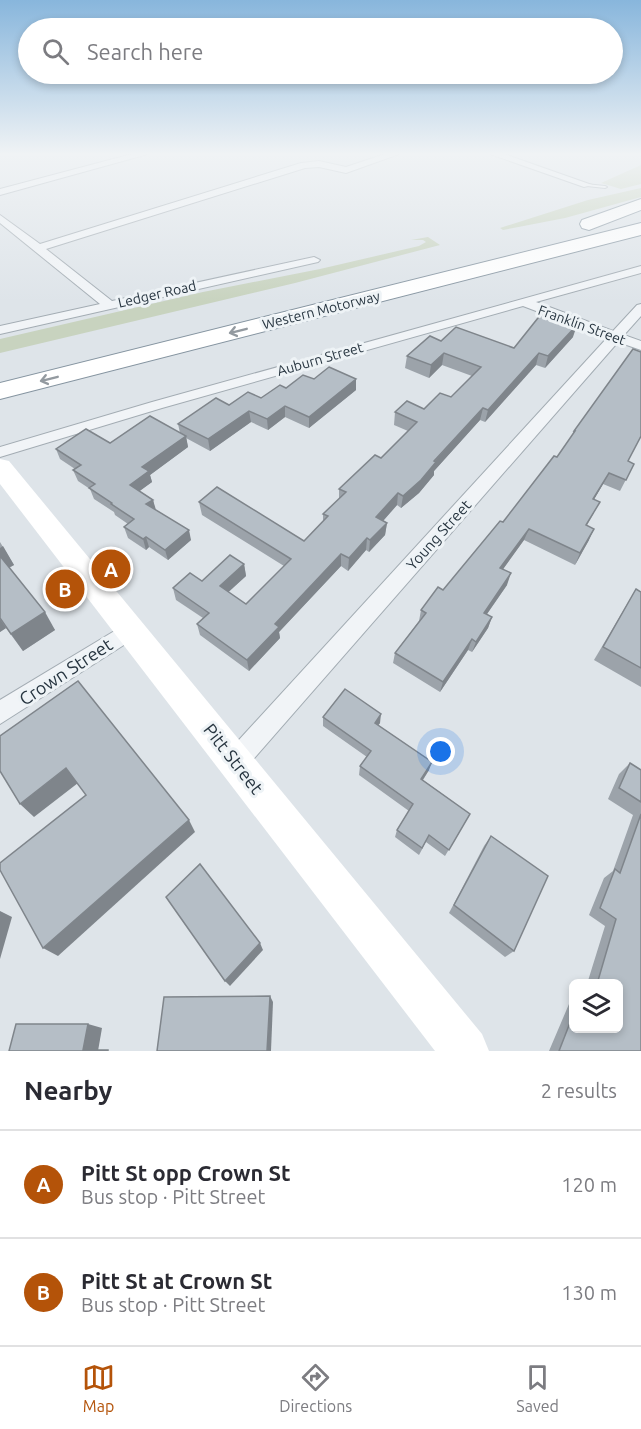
<!DOCTYPE html>
<meta charset="utf-8">
<style>
:root{--surface:#fff;--page:#f2f2f3;--text:#2b2b33;--muted:#7c7c81;--line:#e1e1e2;--accent:#b45309}
body{margin:0;font-family:Ubuntu,sans-serif;background:var(--page);color:var(--text)}
.controls{position:absolute;right:18px;bottom:18px;display:grid;overflow:hidden;border-radius:9px;box-shadow:0 3px 9px #0003}
.controls button{width:54px;height:54px;display:grid;place-items:center;padding:0;border:0;border-bottom:2px solid var(--line);background:var(--surface);color:var(--text);font:30px sans-serif}
.you{position:absolute;left:441px;top:752px;width:21px;height:21px;margin:-15px;border:4px solid #fff;border-radius:50%;background:#1a73e8;box-shadow:0 0 0 9px #1a73e833}
.badge{display:grid;place-items:center;width:39px;height:39px;border-radius:50%;background:var(--accent);color:#fff;font-size:20px;font-weight:700}
.pin{position:absolute;translate:-50% -50%;border:3px solid #fff;box-shadow:0 2px 6px #0006}
.list{margin:0;padding:0;list-style:none}
h2{display:flex;justify-content:space-between;align-items:center;height:78px;margin:0;padding:0 24px;font-size:26px}
h2 small{font-size:20px;font-weight:400;color:var(--muted)}
.list li{display:grid;grid-template-columns:39px 1fr auto;gap:18px;align-items:center;box-sizing:border-box;height:108px;padding:0 24px;border-top:2px solid var(--line)}
.list b{display:block;font-size:22px;white-space:nowrap}
.list p{margin:0;font-size:20px;white-space:nowrap;color:var(--muted)}
.list em{font-size:20px;font-style:normal;color:var(--muted)}
.icon{flex:none;width:33px;height:33px;fill:none;stroke:currentColor;stroke-width:2;stroke-linecap:round;stroke-linejoin:round}
.map{position:relative;flex:none;width:641px;height:1051px;overflow:hidden}
.search{position:absolute;background:var(--surface);box-shadow:0 3px 9px #0003;left:18px;right:18px;top:18px;height:66px;display:flex;align-items:center;gap:15px;box-sizing:border-box;padding:0 21px;border-radius:33px;color:var(--muted);font-size:22px}
.sheet{height:294px;background:var(--surface)}
nav{display:flex;justify-content:space-around;align-items:center;box-sizing:border-box;height:84px;border-top:2px solid var(--line);background:var(--surface);font-size:16px;color:var(--muted)}
nav a{display:grid;justify-items:center;gap:3px}
nav .on{color:var(--accent)}
.map>svg:first-child{display:block}
.green{fill:#c8d3bf}
.lines{fill:none;stroke-linecap:round;stroke-linejoin:round}
.lane-casing{stroke:#a3acb3;stroke-width:2}
.street-casing{stroke:#a3acb3;stroke-width:2}
.highway-casing{stroke:#8594a0;stroke-width:2}
.lane{fill:#f1f4f7;fill-rule:evenodd}
.street{fill:#f1f4f7;fill-rule:evenodd}
.secondary{fill:#fff;fill-rule:evenodd}
.highway{fill:#fff;fill-rule:evenodd}
.wall{fill:#9ca3aa}
.shaded-wall{fill:#7f858b}
.building{fill:#b5bec6;stroke:#7f858b;stroke-width:1.5}
.oneway{stroke:#939aa0}
.labels{text-anchor:middle;stroke-width:6;stroke-linejoin:round;paint-order:stroke}
.far-street-label{font-size:14px;fill:#273540;stroke:#eef3f6}
.street-label{font-size:15px;fill:#273540;stroke:#eef3f6}
.near-street-label{font-size:18px;fill:#273540;stroke:#eef3f6}
</style>
<div class="map">
<svg width="641" height="1051" viewBox="0 0 641 1051">
<rect width="100%" height="100%" fill="#dee4e9"/>
<!-- green -->
<g class="green">
<path d="M641,165V184L621,189L601,183Z"/>
<path d="M641,188V197L565,218L503,230L500,228L588,200Z"/>
<path d="M428,237L440,245L295,283L0,353V339L203,292L320,269L419,246L426,242L423,240H411Z"/>
</g>
<g class="lines">
<defs>
<path id="lane" d="M585,184L605,186L607,187L605,188L587,186Z"/>
<g id="street">
<path d="M132,154H148L0,195V189Z"/>
<path d="M385,154H399L346,173L319,167L305,168L46,249L112,301L314,257L320,260L318,262L0,334V326L100,304L0,223V215L40,244L301,163L319,161L346,167Z"/>
<path d="M490,154H504L592,185L584,187Z"/>
<path d="M641,266V273L536,302L613,331L637,305L641,304V316L624,335L641,341V350L618,342L244,770L235,774L226,770L223,762L226,754L607,338L523,306L162,408L0,457V447L152,402Z"/>
<path d="M131,621L138,624L141,630L138,636L0,724V700Z"/>
</g>
<g id="highway">
<path d="M641,199V210L589,230L582,228L580,224L582,220Z"/>
<path d="M641,223V235L0,399V383Z"/>
</g>
</defs>
<!-- lane casing -->
<use href="#lane" class="lane-casing"/>
<!-- street casing -->
<use href="#street" class="street-casing"/>
<!-- highway casing -->
<use href="#highway" class="highway-casing"/>
<!-- lane -->
<use href="#lane" class="lane"/>
<!-- street -->
<use href="#street" class="street"/>
<!-- secondary -->
<path class="secondary" d="M0,459L9,461L482,1034L489,1051H435L0,484Z"/>
<!-- highway -->
<use href="#highway" class="highway"/>
</g>
<!-- wall -->
<g class="wall">
<path d="M573,337L545,368L536,365L485,422L480,420L434,471V475L419,493L401,508L397,505L383,521L387,523L385,535L369,552L366,550L348,571L341,566L279,632L280,638L249,671L200,635L197,624L203,618L176,600L173,588L202,581L244,564L246,576L228,592L246,604L284,566L202,515L199,502L304,541L323,521V514L339,499V489L381,458L408,431L394,425L395,412L424,409L451,397L472,376L442,365L429,378L405,368L407,356L441,341L514,348Z"/>
<path d="M314,379H356V390L309,428L285,417L268,430L251,422L210,451L186,438L188,447L150,475L152,482L139,491L153,500L155,510L191,540L168,560L149,547L146,550L128,538L124,527L128,524L115,515L114,512L94,499L90,489L78,481L73,470L75,469L60,459L56,449L110,443L180,433L178,424L229,405L261,398L286,388Z"/>
<path d="M574,431L628,461L634,464L620,491L603,484L594,499V513L587,525L589,540L575,565L524,540L503,569L507,585L487,614L492,617L488,628L472,652L468,650L440,692L393,663L395,653L419,621L421,610L443,590L503,522L557,457L571,438Z"/>
<path d="M0,542L14,565L9,568L55,630L23,651L6,628L0,632Z"/>
<path d="M636,589L641,592V687L594,660Z"/>
<path d="M323,717L380,723L378,725L429,770L423,780L470,814L445,856L426,842L419,855L395,837L397,830L409,811L359,775L360,766L367,757L323,726Z"/>
<path d="M630,763L641,770V1051H549L569,1004L573,1002V1029L618,984H587L605,926L589,915L604,878L613,871L633,815L608,799L619,774Z"/>
<path d="M491,836L514,951L505,957L449,913L484,846Z"/>
</g>
<!-- shaded-wall -->
<g class="shaded-wall">
<path d="M577,325L573,337L545,368L548,356Z"/>
<path d="M444,353L442,365L429,378L431,365Z"/>
<path d="M539,353L536,365L485,422L488,410Z"/>
<path d="M356,379V390L309,428V417Z"/>
<path d="M285,406V417L268,430L267,419Z"/>
<path d="M483,408L480,420L434,471V475L419,493L401,508L403,496Z"/>
<path d="M249,411L251,422L210,451L208,439Z"/>
<path d="M186,436L188,447L150,475L152,482L133,496L130,485L142,467Z"/>
<path d="M609,473L603,484L588,510L593,499Z"/>
<path d="M398,493L397,505L375,530L376,517Z"/>
<path d="M153,500L156,510L146,504Z"/>
<path d="M387,523L385,535L369,552L370,540Z"/>
<path d="M529,529L524,540L496,579L500,568Z"/>
<path d="M594,529L589,540L575,565L580,553Z"/>
<path d="M189,530L191,540L168,560L165,550Z"/>
<path d="M146,537L149,547L146,550L143,539Z"/>
<path d="M367,538L366,550L348,571L349,558Z"/>
<path d="M3,546L14,565L6,569L0,558V548Z"/>
<path d="M341,554V566L279,632L280,638L249,671L247,660L275,624Z"/>
<path d="M244,564L246,576L222,598L220,586Z"/>
<path d="M511,573L507,585L480,624L484,613Z"/>
<path d="M45,612L55,630L23,651L11,634Z"/>
<path d="M492,617L488,628L472,652L476,642Z"/>
<path d="M0,619L6,628L0,632Z"/>
<path d="M472,639L468,650L440,692L443,682Z"/>
<path d="M381,714L380,723L373,732L375,723Z"/>
<path d="M432,762L429,770L418,787L421,779Z"/>
<path d="M66,768L78,783L34,817L20,804Z"/>
<path d="M189,820L195,832L58,956L43,948Z"/>
<path d="M0,911L12,917L0,959Z"/>
<path d="M260,943L263,950L230,986L225,981Z"/>
<path d="M270,996L273,1002L271,1051H267Z"/>
<path d="M88,1024L102,1028L98,1051L83,1050Z"/>
</g>
<!-- building -->
<g class="building">
<path d="M542,313L577,325L548,356L539,353L488,410L483,408L434,461L436,462L421,480L403,496L398,493L376,517L387,523L370,540L367,538L349,558L341,554L275,624L279,627L247,660L197,624L209,613L173,588L190,573L202,581L230,555L244,564L220,586L246,604L291,559L199,502L217,487L304,541L328,516L323,514L346,492L339,489L375,455L381,458L417,422L395,412L407,401L424,409L440,393L451,397L481,367L444,353L431,365L407,356L430,336L441,341L456,327L514,348Z"/>
<path d="M633,349L641,352V436L628,461L634,464L626,480L609,473L593,499L600,502L586,525L594,529L580,553L529,529L500,568L511,573L484,613L492,617L476,642L472,639L443,682L395,653L426,613L421,610L438,587L443,590L500,521L503,522L554,456L557,457L575,431H574Z"/>
<path d="M329,367L356,379L309,417L285,406L267,419L249,411L208,439L178,424L216,398L229,405L248,392L261,398L280,385L286,388L303,375L314,379Z"/>
<path d="M150,416L186,436L142,467L149,471L130,485L153,500L146,504L189,530L165,550L146,537L143,539L124,527L134,519L111,504L112,503L89,488L95,484L73,470L81,465L56,449L86,429L110,443Z"/>
<path d="M0,556L45,612L11,634L0,618Z"/>
<path d="M636,589L641,592V668L603,647Z"/>
<path d="M78,681L189,820L43,948L0,870V863L86,795L66,768L20,804L0,771V736Z"/>
<path d="M345,689L381,714L375,723L432,762L421,779L470,814L449,850L429,835L422,848L397,830L413,804L360,766L371,751L323,717Z"/>
<path d="M630,763L641,770V802L619,788Z"/>
<path d="M641,814V1051H559L573,1015V1029H618V984H597L616,919L600,908L615,869L620,873Z"/>
<path d="M491,836L548,876L514,951L454,905Z"/>
<path d="M200,864L260,943L225,981L166,897Z"/>
<path d="M270,996L267,1051H157L164,997Z"/>
<path d="M16,1024H88L83,1050H108V1051H9Z"/>
</g>
<!-- one-way arrows -->
<defs><path id="oneway-shaft" d="M-6 0H5M1.5-3L5.5 0L1.5 3" fill="none" stroke-width="1.6" stroke-linecap="round" stroke-linejoin="round" transform="scale(1.5)"/></defs>
<g class="oneway">
<use href="#oneway-shaft" transform="translate(238 331) rotate(166)"/>
<use href="#oneway-shaft" transform="translate(49 379) rotate(166)"/>
</g>
<!-- sky -->
<linearGradient id="sky" x2="0" y2="1"><stop stop-color="#88b6dc"/><stop offset="0.51" stop-color="#f0f3f5"/><stop offset="1" stop-color="#f0f3f5" stop-opacity="0"/></linearGradient>
<rect width="641" height="302" fill="url(#sky)"/>
<g class="labels">
<!-- far-street labels -->
<g class="far-street-label">
<text transform="translate(157 294) rotate(-13)" y="5">Ledger Road</text>
<text transform="translate(321 310) rotate(-14)" y="5">Western Motorway</text>
<text transform="translate(582 325) rotate(20)" y="5">Franklin Street</text>
<text transform="translate(320 359) rotate(-16)" y="5">Auburn Street</text>
</g>
<!-- street labels -->
<g class="street-label">
<text transform="translate(439 535) rotate(-48)" y="5">Young Street</text>
</g>
<!-- near-street labels -->
<g class="near-street-label">
<text transform="translate(66 672) rotate(-33)" y="6">Crown Street</text>
<text transform="translate(233 759) rotate(52)" y="6">Pitt Street</text>
</g>
</g>
</svg>
<div class="controls">
<button><svg class="icon" aria-label="layers" viewBox="0 0 24 24"><path d="M12 4l9 5-9 5-9-5zM3 14l9 5 9-5"/></svg></button>
</div>
<div class="you"></div>
<div class="pin badge" style="left:111px;top:569px">A</div>
<div class="pin badge" style="left:65px;top:589px">B</div>
<div class="search"><svg class="icon" aria-label="search" viewBox="0 0 24 24"><circle cx="10" cy="10" r="6"/><path d="M15 15l6 6"/></svg>Search here</div>
</div>
<section class="sheet">
<h2>Nearby<small>2 results</small></h2>
<ul class="list">
<li><span class="badge">A</span><div><b>Pitt St opp Crown St</b><p>Bus stop · Pitt Street</p></div><em>120 m</em></li>
<li><span class="badge">B</span><div><b>Pitt St at Crown St</b><p>Bus stop · Pitt Street</p></div><em>130 m</em></li>
</ul>
</section>
<nav>
<a class="on"><svg class="icon" aria-label="map" viewBox="0 0 24 24"><path d="M3 6l6-2 6 2 6-2v14l-6 2-6-2-6 2zM9 4v14M15 6v14"/></svg>Map</a>
<a><svg class="icon" aria-label="directions" viewBox="0 0 24 24"><path d="M12 3l9 9-9 9-9-9zM9 14v-3h6M13 9l2 2-2 2"/></svg>Directions</a>
<a><svg class="icon" aria-label="saved" viewBox="0 0 24 24"><path d="M7 4h10v16l-5-4-5 4z"/></svg>Saved</a>
</nav>
